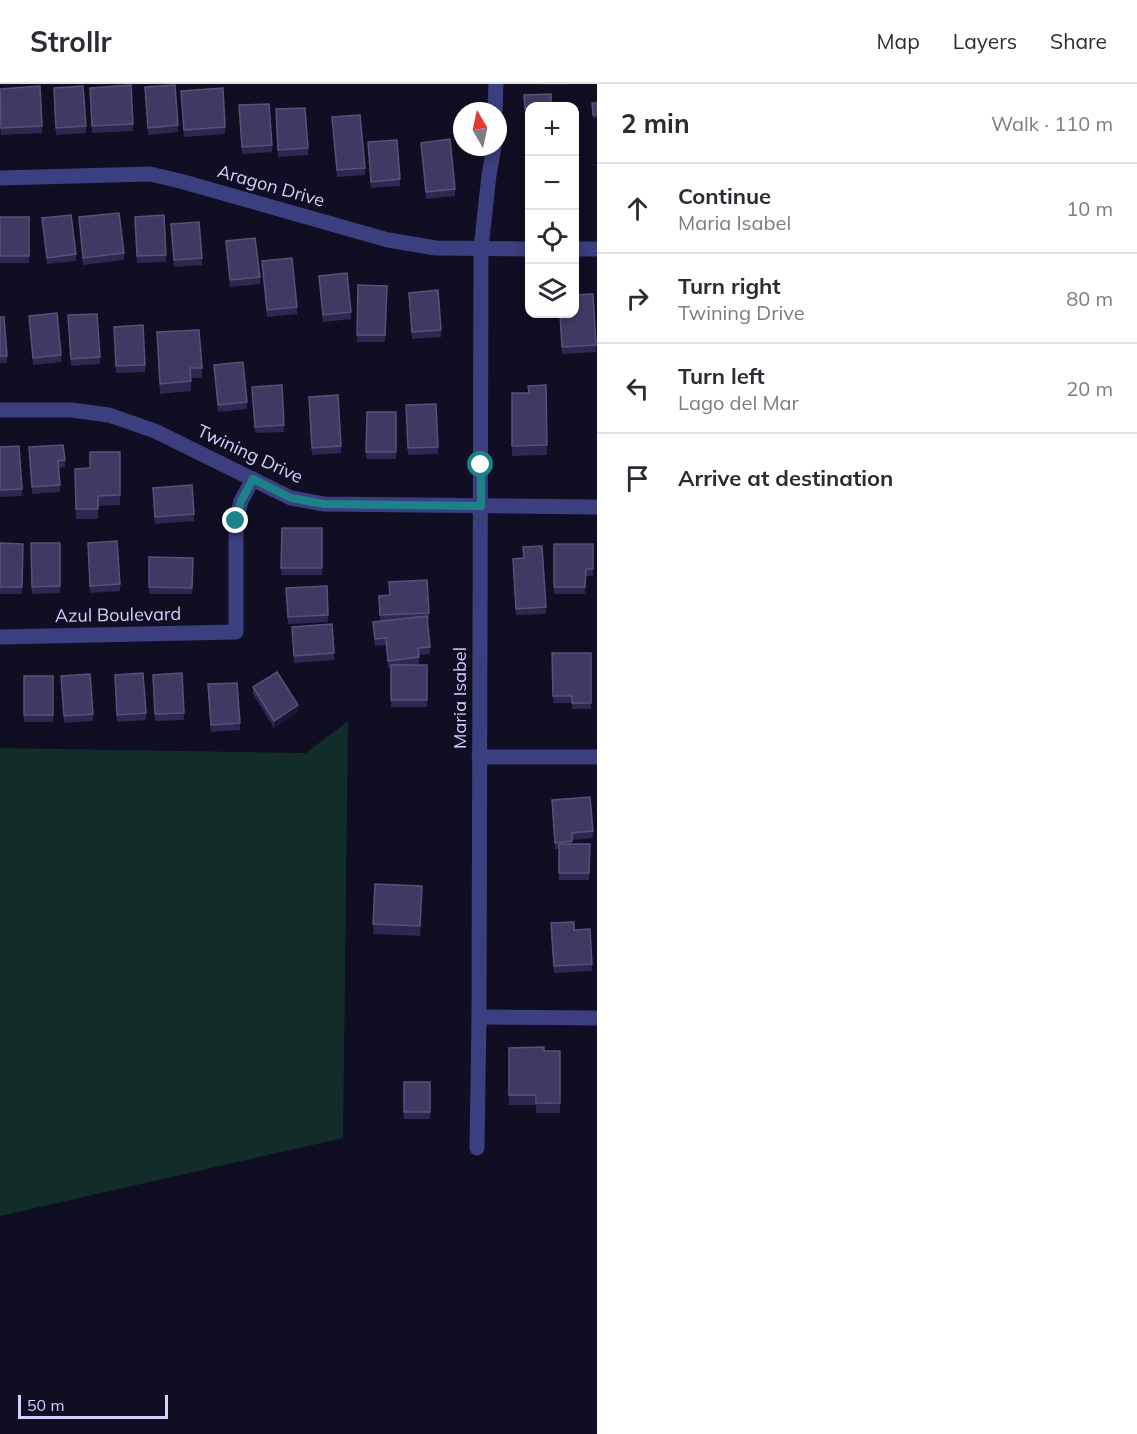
<!DOCTYPE html>
<meta charset="utf-8">
<style>
:root{--surface:#fff;--page:#f2f2f3;--text:#2b2b33;--muted:#7c7c81;--line:#e1e1e2}
body{margin:0;font-family:Mulish,sans-serif;background:var(--page);color:var(--text)}
.controls{position:absolute;right:18px;top:18px;display:grid;overflow:hidden;border-radius:12px;box-shadow:0 3px 9px #0003}
.controls button{width:54px;height:54px;display:grid;place-items:center;padding:0;border:0;border-bottom:2px solid var(--line);background:var(--surface);color:var(--text);font:30px sans-serif}
.compass{position:absolute;left:453px;top:18px;width:54px;height:54px;border-radius:50%;background:var(--surface);box-shadow:0 3px 9px #0003;rotate:351deg}
.scale{position:absolute;left:18px;bottom:15px;width:150px;box-sizing:border-box;padding-left:6px;border:3px solid #d3d1fd;border-top:0;font-size:16px;line-height:21px;white-space:nowrap;color:#d3d1fd;-webkit-text-stroke:4px #100e22;paint-order:stroke}
.stop{position:absolute;width:18px;height:18px;margin:-14px;border:4px solid #1c8289;border-radius:50%;background:#fff}
.stop.end{background:#1c8289;border-color:#fff;box-shadow:0 2px 6px #0008}
.list{margin:0;padding:0;list-style:none}
h2{display:flex;justify-content:space-between;align-items:center;height:78px;margin:0;padding:0 24px;font-size:26px}
h2 small{font-size:20px;font-weight:400;color:var(--muted)}
.list li{display:grid;grid-template-columns:39px 1fr auto;gap:18px;align-items:center;box-sizing:border-box;height:90px;padding:0 24px;border-top:2px solid var(--line)}
.list b{display:block;font-size:22px;white-space:nowrap}
.list p{margin:0;font-size:20px;white-space:nowrap;color:var(--muted)}
.list em{font-size:20px;font-style:normal;color:var(--muted)}
.icon{flex:none;width:33px;height:33px;fill:none;stroke:currentColor;stroke-width:2;stroke-linecap:round;stroke-linejoin:round}
.map{position:relative;flex:none;width:597px;height:1350px;overflow:hidden}
header{display:flex;align-items:center;gap:36px;box-sizing:border-box;height:84px;padding:0 30px;background:var(--surface);border-bottom:2px solid var(--line)}
header strong{font-size:28px}
nav{display:flex;gap:33px;margin-inline-start:auto;font-size:21px}
main{display:flex}
aside{flex:1;background:var(--surface)}
.map>svg:first-child{display:block}
.green{fill:#122c29}
.lines{fill:none;stroke-linecap:round;stroke-linejoin:round}
.minor{stroke:#3b3e7f;stroke-width:15}
.wall{fill:#2d284f}
.shaded-wall{fill:#1a1635}
.building{fill:#3e3a62;stroke:#56527a;stroke-width:1.5}
.route{stroke:#1c8289;stroke-width:8}
.labels{text-anchor:middle;stroke-width:4.5;stroke-linejoin:round;paint-order:stroke}
.street-label{font-size:18px;fill:#d3d1fd;stroke:#100e22}
</style>
<header>
<strong>Strollr</strong>
<nav><a>Map</a><a>Layers</a><a>Share</a></nav>
</header>
<main>
<div class="map">
<svg width="597" height="1350" viewBox="0 0 597 1350">
<rect width="100%" height="100%" fill="#100e22"/>
<!-- green -->
<path class="green" d="M348,637L343,1054L0,1132V664L306,669Z"/>
<g class="lines">
<!-- minor -->
<g class="minor">
<path d="M495,27L496,0"/>
<path d="M0,94L150,90L180,97L388,156L436,164L530,165"/>
<path d="M574,165H597"/>
<path d="M0,326H71L109,331L155,347L291,414L324,420L597,423"/>
<path d="M0,553L236,548V437L241,417L253,395"/>
<path d="M479,673H597"/>
<path d="M479,933L597,934"/>
<path d="M477,1064L479,933L481,164L489,91L494,63"/>
</g>
</g>
<!-- wall -->
<g class="wall">
<path d="M532,0H567V1Z"/>
<path d="M145,3L178,41V48L148,51Z"/>
<path d="M181,7L225,43V50L184,53Z"/>
<path d="M90,10L133,40V47L92,49Z"/>
<path d="M54,11L86,42V49L56,51Z"/>
<path d="M524,11L530,22V29H525Z"/>
<path d="M592,19H597V34H593Z"/>
<path d="M239,28L272,61V68L242,70Z"/>
<path d="M276,32L308,64V71L278,73Z"/>
<path d="M332,33L365,84V91L337,93Z"/>
<path d="M0,39L42,42V49L1,51Z"/>
<path d="M368,58L400,95V102L371,104Z"/>
<path d="M421,59L455,105V112L426,115Z"/>
<rect x="0" y="133" width="29" height="46"/>
<path d="M79,133L124,169V176L83,181Z"/>
<path d="M42,134L76,170V177L47,180Z"/>
<path d="M135,140L166,171V178L137,179Z"/>
<path d="M171,140L202,174V181L174,183Z"/>
<path d="M226,157L260,193V200L230,203Z"/>
<path d="M262,177L297,223V230L267,233Z"/>
<path d="M319,192L351,228V235L323,238Z"/>
<path d="M358,201L387,202L385,258H357Z"/>
<path d="M409,209L441,246V253L412,255Z"/>
<path d="M560,230L596,261V268L562,270Z"/>
<path d="M68,231L100,273V280L71,282Z"/>
<path d="M29,232L61,271V278L33,281Z"/>
<path d="M0,233L7,272V279H0Z"/>
<path d="M157,248L202,284V294H191V307L160,310Z"/>
<path d="M114,250L145,281V288L116,289Z"/>
<path d="M214,281L247,318V325L218,328Z"/>
<path d="M546,301L547,371L512,372V309H529Z"/>
<path d="M252,310L284,341V348L255,349Z"/>
<path d="M309,313L341,362V369L312,371Z"/>
<path d="M367,328H396V375H366Z"/>
<path d="M406,328L438,363V370L408,371Z"/>
<path d="M0,363L22,405V412L0,413Z"/>
<path d="M29,363L65,376V383L59,384L60,408L32,410Z"/>
<path d="M120,368V421L98,422V435H76L75,385L90,384Z"/>
<path d="M153,404L194,430V437L155,440Z"/>
<path d="M282,444H322V491H281Z"/>
<path d="M0,459L23,460L22,510H0Z"/>
<path d="M31,459H60V509L32,510Z"/>
<path d="M554,460H593V492H586L585,510H554Z"/>
<path d="M88,466L120,500V507L90,509Z"/>
<path d="M149,473L193,474L192,510H149Z"/>
<path d="M513,482L546,523V530L516,531Z"/>
<path d="M286,504L328,531V538L288,540Z"/>
<path d="M379,512L429,529V536H427L430,570L419,571V580L411,581H427V623H391V584H388L386,561L375,562L373,538L380,537Z"/>
<path d="M292,543L334,569V576L294,579Z"/>
<path d="M552,569H591V625H572V619H553Z"/>
<path d="M182,589L184,636L155,637L153,598Z"/>
<rect x="24" y="592" width="29" height="46"/>
<path d="M61,592L93,630V637L64,639Z"/>
<path d="M115,598L146,629V636L117,638Z"/>
<path d="M253,603L298,628L274,644L253,610Z"/>
<path d="M208,607L240,639V646L211,648Z"/>
<path d="M552,716L593,747V754L572,756V760H590L589,796H559V765H555Z"/>
<path d="M375,800L422,812L420,852L373,850Z"/>
<path d="M551,846L592,880V887L554,889Z"/>
<path d="M509,964L544,967H560V1029H536V1021H509Z"/>
<rect x="404" y="998" width="26" height="37"/>
</g>
<!-- shaded-wall -->
<path class="shaded-wall" d="M298,621V628L274,644V637Z"/>
<!-- building -->
<g class="building">
<path d="M131,1L133,40L92,42L90,4Z"/>
<path d="M175,1L178,41L148,44L145,3Z"/>
<path d="M40,2L42,42L1,44L0,5Z"/>
<path d="M83,2L86,42L56,44L54,4Z"/>
<path d="M223,4L225,43L184,46L181,7Z"/>
<path d="M551,10V22H530V25H525L524,11Z"/>
<path d="M592,19H597V30L593,31Z"/>
<path d="M269,20L272,61L242,63L239,21Z"/>
<path d="M305,24L308,64L278,66L276,25Z"/>
<path d="M360,31L365,84L337,86L332,33Z"/>
<path d="M450,55L455,105L426,108L421,59Z"/>
<path d="M397,56L400,95L371,98L368,58Z"/>
<path d="M119,129L124,169L83,174L79,133Z"/>
<path d="M71,131L76,170L47,174L42,134Z"/>
<path d="M164,131L166,171L137,172L135,133Z"/>
<rect x="0" y="133" width="29" height="39"/>
<path d="M199,138L202,174L174,176L171,140Z"/>
<path d="M255,154L260,193L230,196L226,157Z"/>
<path d="M292,174L297,223L267,226L262,177Z"/>
<path d="M347,189L351,228L323,231L319,192Z"/>
<path d="M358,201L387,202L385,251H357Z"/>
<path d="M438,206L441,246L412,248L409,209Z"/>
<path d="M593,210L596,261L562,263L560,230H574V211Z"/>
<path d="M57,229L61,271L33,274L29,232Z"/>
<path d="M97,230L100,273L71,275L68,231Z"/>
<path d="M0,233H4L7,272H0Z"/>
<path d="M143,241L145,281L116,282L114,243Z"/>
<path d="M199,246L202,284H190L191,297L160,300L157,248Z"/>
<path d="M243,278L247,318L218,321L214,281Z"/>
<path d="M282,301L284,341L255,343L252,303Z"/>
<path d="M546,301L547,361L512,362V309H529L528,302Z"/>
<path d="M338,311L341,362L312,364L309,313Z"/>
<path d="M436,320L438,363L408,364L406,321Z"/>
<path d="M367,328H396V368H366Z"/>
<path d="M63,361L65,376L58,377L60,401L32,403L29,363Z"/>
<path d="M19,362L22,405L0,406V363Z"/>
<path d="M90,368H120V411L98,412V425H76L75,385L90,384Z"/>
<path d="M192,401L194,430L155,433L153,404Z"/>
<path d="M282,444H322V484H281Z"/>
<path d="M117,457L120,500L90,502L88,459Z"/>
<path d="M0,459L23,460L22,503H0Z"/>
<path d="M31,459H60V502L32,503Z"/>
<path d="M554,460H593V485H586L585,503H554Z"/>
<path d="M542,462L546,523L516,525L513,475L524,474L523,463Z"/>
<path d="M149,473L193,474L192,504L149,503Z"/>
<path d="M427,496L429,529L380,531L379,512L390,511L389,498Z"/>
<path d="M327,502L328,531L288,533L286,504Z"/>
<path d="M427,532L430,563L418,564L419,573L388,577L386,554L375,555L373,538Z"/>
<path d="M332,540L334,569L294,572L292,543Z"/>
<path d="M552,569H591V619H572V612H553Z"/>
<rect x="391" y="581" width="36" height="35"/>
<path d="M277,588L298,621L274,637L253,603Z"/>
<path d="M143,589L146,629L117,631L115,591Z"/>
<path d="M182,589L184,629L155,630L153,591Z"/>
<path d="M90,590L93,630L64,632L61,592Z"/>
<rect x="24" y="592" width="29" height="39"/>
<path d="M237,599L240,639L211,641L208,600Z"/>
<path d="M590,713L593,747L572,749V757L555,759L552,716Z"/>
<path d="M559,760H590L589,789H559Z"/>
<path d="M375,800L422,802L420,842L373,840Z"/>
<path d="M574,838V846L590,845L592,880L554,882L551,839Z"/>
<path d="M544,963V967H560V1019H536V1011H509V964Z"/>
<rect x="404" y="998" width="26" height="30"/>
</g>
<g class="lines">
<!-- route -->
<path class="route" d="M236,437L241,417L253,395L291,414L324,420L481,422V381"/>
</g>
<g class="labels">
<!-- street labels -->
<g class="street-label">
<text transform="translate(271 102) rotate(16)" y="6">Aragon Drive</text>
<text transform="translate(250 370) rotate(25)" y="6">Twining Drive</text>
<text transform="translate(118 531) rotate(-1)" y="6">Azul Boulevard</text>
<text transform="translate(460 614) rotate(-90)" y="6">Maria Isabel</text>
</g>
</g>
</svg>
<div class="controls">
<button>+</button>
<button>−</button>
<button><svg class="icon" aria-label="locate" viewBox="0 0 24 24"><circle cx="12" cy="12" r="6"/><path d="M12 2v4M12 18v4M2 12h4M18 12h4"/></svg></button>
<button><svg class="icon" aria-label="layers" viewBox="0 0 24 24"><path d="M12 4l9 5-9 5-9-5zM3 14l9 5 9-5"/></svg></button>
</div>
<svg class="compass" viewBox="-18 -18 36 36"><path d="M0-13l5 13h-10z" fill="#e53935"/><path d="M0 13l5-13h-10z" fill="#7c7c81"/></svg>
<div class="scale">50 m</div>
<div class="stop" style="left:481px;top:381px"></div>
<div class="stop end" style="left:236px;top:437px"></div>
</div>
<aside>
<h2>2 min<small>Walk · 110 m</small></h2>
<ul class="list">
<li><svg class="icon" aria-label="ahead" viewBox="0 0 24 24"><path d="M12 20V5M6 11l6-6 6 6"/></svg><div><b>Continue</b><p>Maria Isabel</p></div><em>10 m</em></li>
<li><svg class="icon" aria-label="right" viewBox="0 0 24 24"><path d="M7 20v-9h11M14 6l5 5-5 5"/></svg><div><b>Turn right</b><p>Twining Drive</p></div><em>80 m</em></li>
<li><svg class="icon" aria-label="left" viewBox="0 0 24 24"><path d="M17 20v-9H6M10 6l-5 5 5 5"/></svg><div><b>Turn left</b><p>Lago del Mar</p></div><em>20 m</em></li>
<li><svg class="icon" aria-label="arrive" viewBox="0 0 24 24"><path d="M6 21V4h12l-3 4 3 4H6"/></svg><div><b>Arrive at destination</b></div></li>
</ul>
</aside>
</main>
